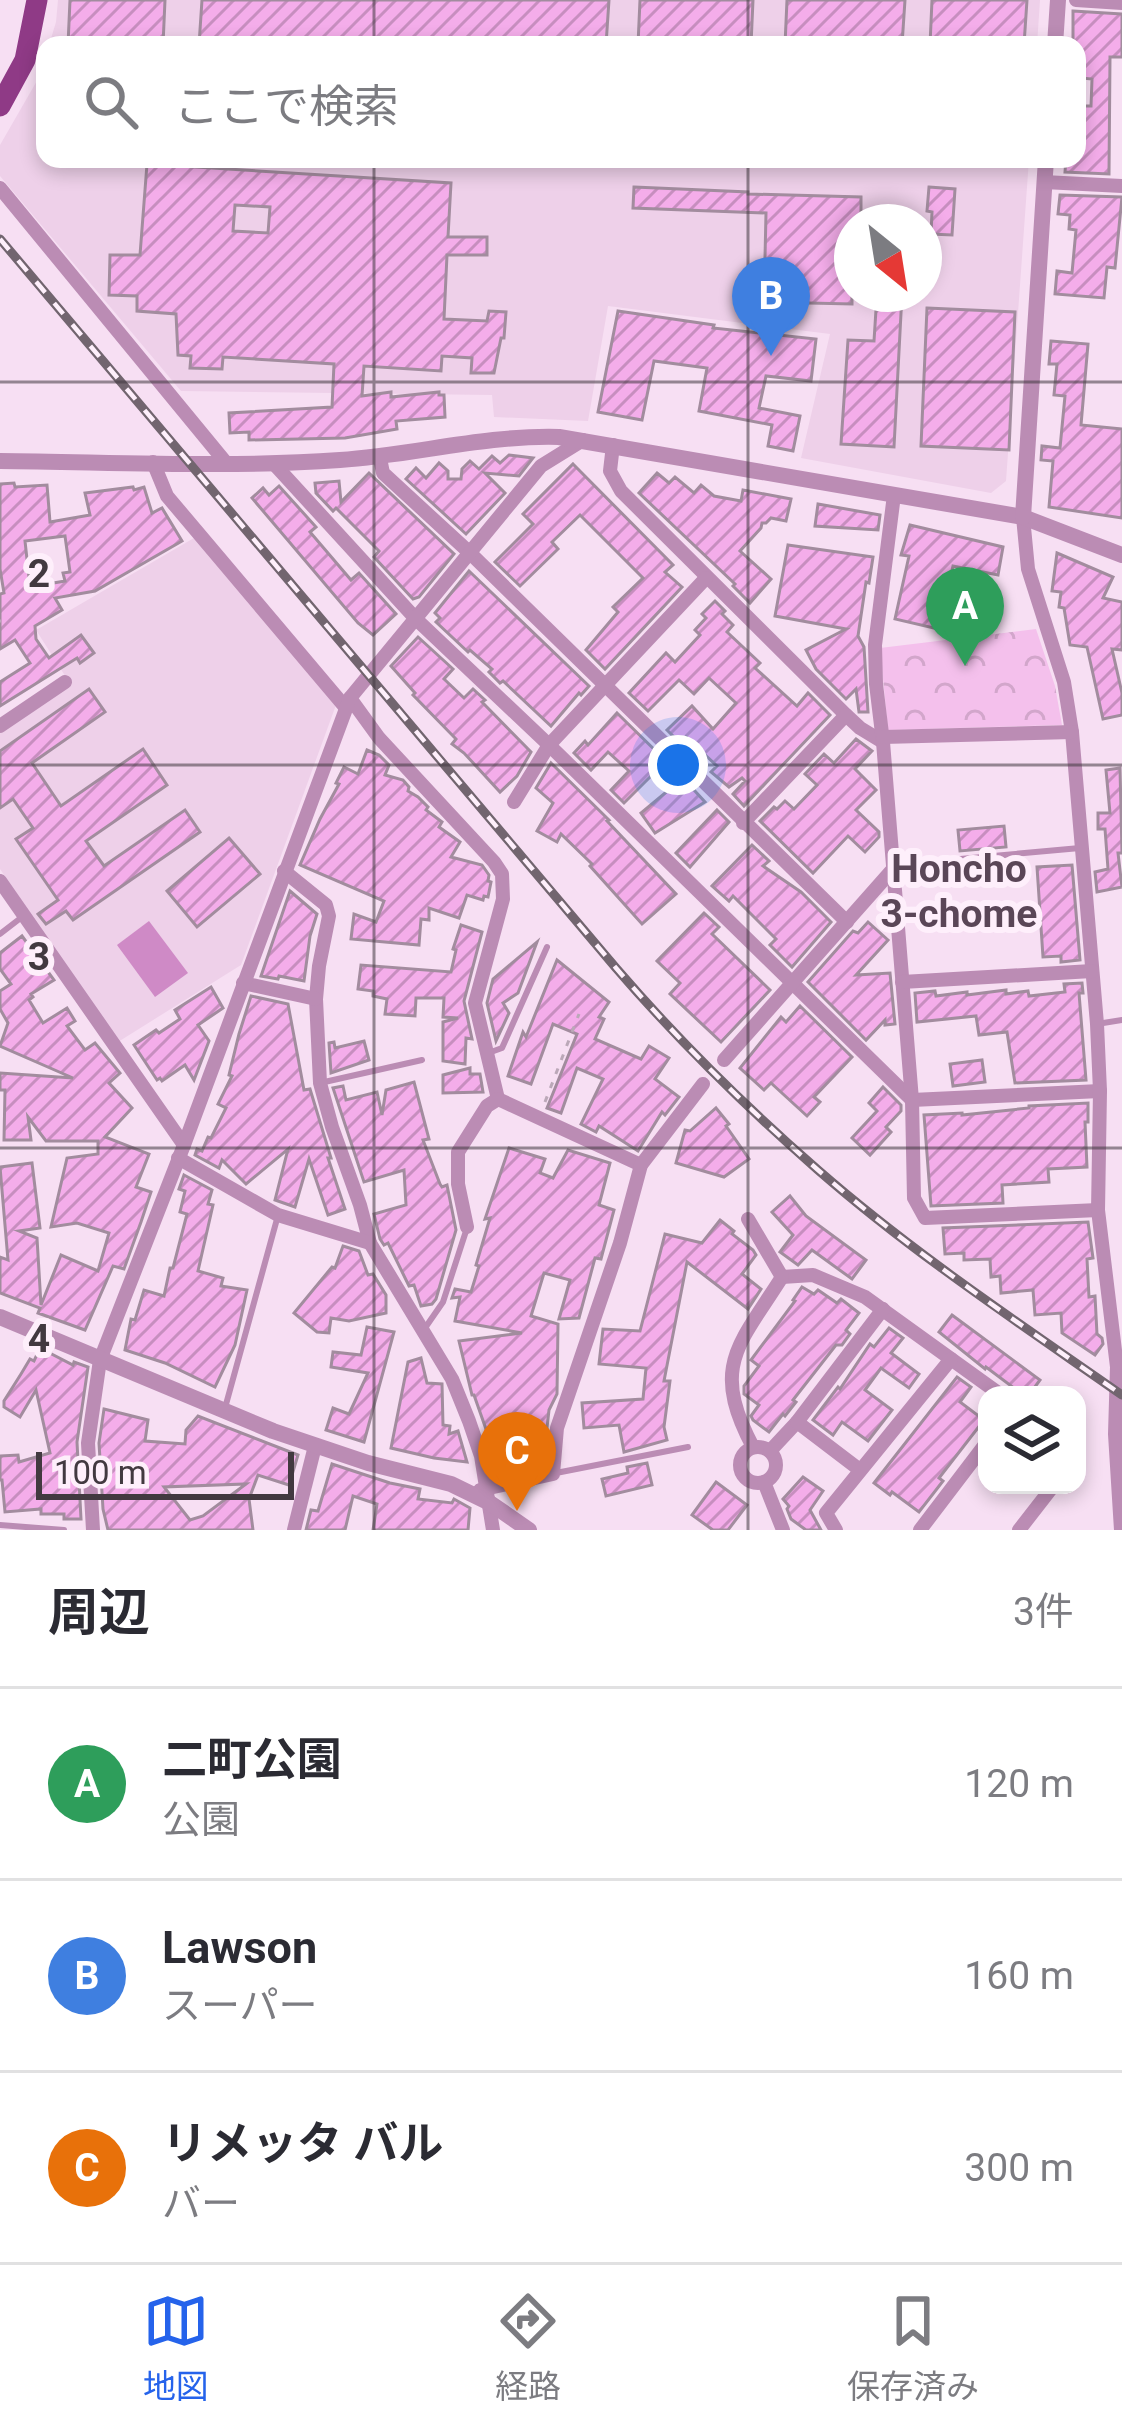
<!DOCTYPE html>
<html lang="ja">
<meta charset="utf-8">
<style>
:root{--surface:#fff;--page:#f2f2f3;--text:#2b2b33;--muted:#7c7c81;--line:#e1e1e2;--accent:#2563eb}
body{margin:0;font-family:Roboto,"Noto Sans JP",sans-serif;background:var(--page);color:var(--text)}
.controls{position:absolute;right:36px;bottom:36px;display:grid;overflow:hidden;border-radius:24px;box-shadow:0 6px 18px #0003}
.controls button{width:108px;height:108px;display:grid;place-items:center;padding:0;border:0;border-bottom:3px solid var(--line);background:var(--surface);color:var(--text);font:60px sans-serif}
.compass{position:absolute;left:834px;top:204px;width:108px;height:108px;border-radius:50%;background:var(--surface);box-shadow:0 6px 18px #0003;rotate:150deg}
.scale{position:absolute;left:36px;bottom:30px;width:258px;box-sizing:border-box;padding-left:12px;border:6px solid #423940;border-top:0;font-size:33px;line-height:42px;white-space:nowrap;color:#423940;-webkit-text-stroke:9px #feeffb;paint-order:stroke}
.you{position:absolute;left:678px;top:765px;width:42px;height:42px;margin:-30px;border:9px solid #fff;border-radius:50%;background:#1a73e8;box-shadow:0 0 0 18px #1a73e833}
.badge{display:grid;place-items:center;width:78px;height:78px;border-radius:50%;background:var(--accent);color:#fff;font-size:39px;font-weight:700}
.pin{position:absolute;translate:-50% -99px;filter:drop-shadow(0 3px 6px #0008)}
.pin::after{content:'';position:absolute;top:63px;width:42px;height:36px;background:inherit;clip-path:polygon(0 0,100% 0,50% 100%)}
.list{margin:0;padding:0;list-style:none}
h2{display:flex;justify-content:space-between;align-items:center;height:156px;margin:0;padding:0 48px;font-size:51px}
h2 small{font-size:39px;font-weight:400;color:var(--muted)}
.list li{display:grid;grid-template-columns:78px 1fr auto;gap:36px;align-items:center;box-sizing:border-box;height:192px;padding:0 48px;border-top:3px solid var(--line)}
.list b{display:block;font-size:45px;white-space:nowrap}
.list p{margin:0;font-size:39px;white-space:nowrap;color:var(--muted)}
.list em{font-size:39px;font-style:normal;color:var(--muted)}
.icon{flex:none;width:66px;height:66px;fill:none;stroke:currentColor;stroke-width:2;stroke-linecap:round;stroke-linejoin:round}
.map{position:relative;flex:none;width:1122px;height:1530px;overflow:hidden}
.search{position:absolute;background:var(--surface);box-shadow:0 6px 18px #0003;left:36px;right:36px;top:36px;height:132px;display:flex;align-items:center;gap:30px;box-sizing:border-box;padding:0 42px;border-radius:24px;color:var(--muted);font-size:45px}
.sheet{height:732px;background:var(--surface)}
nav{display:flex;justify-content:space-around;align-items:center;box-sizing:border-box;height:168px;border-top:3px solid var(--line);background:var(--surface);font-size:33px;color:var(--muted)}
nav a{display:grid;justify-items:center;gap:6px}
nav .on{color:var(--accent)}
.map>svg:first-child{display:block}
.built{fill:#eed0e9;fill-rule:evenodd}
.forest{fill:url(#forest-crowns)}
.water{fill:#cf8ac6}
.building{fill:url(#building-hatch);stroke:#a28c9e;stroke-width:3;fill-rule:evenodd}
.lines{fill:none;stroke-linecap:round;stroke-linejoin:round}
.path{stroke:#bba8b8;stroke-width:3;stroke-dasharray:6 9;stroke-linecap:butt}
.service{stroke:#bb8cb4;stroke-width:6}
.minor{stroke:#bb8cb4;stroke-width:14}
.tertiary{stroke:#bb8cb4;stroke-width:16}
.primary{stroke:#8f3a86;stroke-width:21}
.rail-casing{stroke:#72656f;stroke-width:9}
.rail{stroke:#feeffb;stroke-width:4.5;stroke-dasharray:14;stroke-linecap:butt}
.grid{fill:none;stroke:#423940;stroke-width:3;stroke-opacity:0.55}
.labels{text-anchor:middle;stroke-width:12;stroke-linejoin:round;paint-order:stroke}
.neighbourhood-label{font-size:39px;font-weight:bold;fill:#5a4657;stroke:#feeffb}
.grid-label{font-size:39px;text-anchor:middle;font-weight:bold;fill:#423940;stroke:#feeffb;stroke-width:12;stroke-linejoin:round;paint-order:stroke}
</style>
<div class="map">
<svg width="1122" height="1530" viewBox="0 0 1122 1530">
<defs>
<pattern id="forest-crowns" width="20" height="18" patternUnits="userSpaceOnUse" patternTransform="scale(3)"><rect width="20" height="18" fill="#f4c0ec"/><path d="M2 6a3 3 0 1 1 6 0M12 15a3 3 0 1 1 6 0" fill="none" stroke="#d2a6cb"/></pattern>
<pattern id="building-hatch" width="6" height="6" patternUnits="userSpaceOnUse" patternTransform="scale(3)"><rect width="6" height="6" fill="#f4adea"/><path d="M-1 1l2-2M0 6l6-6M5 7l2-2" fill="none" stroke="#c78ebf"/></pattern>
</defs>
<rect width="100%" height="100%" fill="#f7dff3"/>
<!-- built -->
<g class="built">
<path d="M58,0H1040L1037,45H49L56,22Z"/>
<path d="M45,58V159H1029L1006,481L991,493L801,458L830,334L608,306L588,421L494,417L492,395L181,391L0,176V145L38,79ZM852,222H924V294H852Z"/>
<path d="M194,538L336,705L241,965L118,1042L0,869V731L69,682L36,630Z"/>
</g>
<!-- forest -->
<path class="forest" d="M1036,629L1055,686L1062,725L888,730L880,648Z"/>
<!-- water -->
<path class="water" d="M149,921L188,973L155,997L117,945Z"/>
<!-- building -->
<g class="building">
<path d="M70,0H165L163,45H68Z"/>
<path d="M202,0H609L606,45H199Z"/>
<path d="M640,0H753L751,45H638Z"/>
<path d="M787,0H905L902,45H785Z"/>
<path d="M932,0H1027L1024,45H930Z"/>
<path d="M1073,11L1122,14V57H1110L1109,174L1065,172L1066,159H1077V106H1091L1092,79L1081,78L1082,57H1077V45H1073Z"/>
<path d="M147,164L451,183L448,237H487V255H447L444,319L487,321L489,311L506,312L504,338H501L494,373H471L472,358L442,356L441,371L364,366L362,396L391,392V397L439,392V395H444L445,417L396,421L397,429L345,438L249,440V432L230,433L229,413L332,407L334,364L223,357L222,369L190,368L191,356L178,355L176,314L137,311V296L109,295L110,255H140ZM235,205L270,207L268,233L233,231Z"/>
<path d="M634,187L748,192V194L861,197V222H852V304L764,302L766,213L633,208Z"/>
<path d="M929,187L955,189L952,235L931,234L932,212L927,211Z"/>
<path d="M1060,195L1122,197L1115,268L1107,267L1104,298L1055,294L1057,271L1072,273L1076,230L1069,229L1070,215L1058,214Z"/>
<path d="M877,294H902L894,447L841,444L848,340L874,341Z"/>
<path d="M927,308L1015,312L1009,450L921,446Z"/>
<path d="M618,311L714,325L713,328L816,339L811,381L766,376L759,408L800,416L793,451L768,446L772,425L699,411L707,368L654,361L642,420L598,412Z"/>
<path d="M1051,341L1088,344L1081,425L1122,429V518L1049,507L1053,461L1041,460L1042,446L1060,448L1065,396L1054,395L1057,364H1049Z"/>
<path d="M509,455L533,458L519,476L485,473L505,493L466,534L406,479L416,468L426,478L439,463L448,471V479H461L462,469L470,461L479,469L492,456L500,463Z"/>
<path d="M573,464L673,565L665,572L682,587L605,669L586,650L618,612L613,607L643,578L580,515L552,542L558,549L520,586L495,562L533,524L523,514Z"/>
<path d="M369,473L454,554L419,597L413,599L374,557L379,551L336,508L333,511L316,493L315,483L339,481L341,502Z"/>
<path d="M657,473L669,483L675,477L694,493L701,485L714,496L741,501L743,490L791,499L786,521L771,518L766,523H762L761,528L740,551L771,579L750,603L733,586L735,584L639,493Z"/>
<path d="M14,483L15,487L47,485L50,522L90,515L85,493L133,487L134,490L144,487L152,513L162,508L182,541L95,591L55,598L62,610L35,626L36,639L49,658L81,635L94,653L80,663L77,658L0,706V682L30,663L15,640L0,649V594L4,593L0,569V484ZM65,536L70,572L63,573L65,581L30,587L25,541Z"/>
<path d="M279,486L316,527L310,532L351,580L359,573L396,614L373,635L358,623L252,498L263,488L269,495Z"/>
<path d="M818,504L880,515L878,530L815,526Z"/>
<path d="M910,525L1003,547L998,575L953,566L938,629L895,619L909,556L901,555Z"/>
<path d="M788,545L873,557L869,583L866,582L858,636L864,647L868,712H859L856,689L846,699L816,669L806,650L846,629L775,616Z"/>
<path d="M1057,553L1113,577L1103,598L1122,602V650L1112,649L1122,693V715L1103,719L1087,647L1070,645L1064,608L1059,607L1061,592L1052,591Z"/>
<path d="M469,571L589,686L581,695L579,693L551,726L503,681L500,683L489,672L492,669L470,650L468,652L436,622L440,618L435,613Z"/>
<path d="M715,601L725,611L722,614L733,625L727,632L760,663L755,668L797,706L808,693L830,715L744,806L733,794L745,781L742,778L729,787L711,772L717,766L686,737L680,743L667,730L692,706L713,729L736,703L709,678L694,694L679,680L648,711L629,693L666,653L675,662L700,635L695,630L706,618L702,614Z"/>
<path d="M418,637L453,669L444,679L464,698L473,689L485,700L482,702L531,752L517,776L500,792L464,753L452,744L456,739L413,695L415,693L391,666Z"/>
<path d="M89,689L105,712L32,763L61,806L143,749L167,785L86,841L104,866L185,810L200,832L73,920L66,911L46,924L38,914L58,900L16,839L33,828L13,799L0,808V751Z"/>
<path d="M617,713L666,761L624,803L611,790L629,771L608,752L591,770L574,753L585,741L588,745Z"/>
<path d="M856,739L872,751L855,769L876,790L856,810L879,832V837L865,852L848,836L813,873L760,821L774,807L777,809L785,801L794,809L817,785L805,774L824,754L834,763Z"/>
<path d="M367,750L379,755L389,765L385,775L403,780L409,787L408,791L418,797L428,807L426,810L442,822L439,827L460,842L451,857L482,865L489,875L488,881L491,882L488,897L484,896L483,900L467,895L459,918L429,908V920L421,919L419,945L351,939L354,914L376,922L384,901L300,865L320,819L339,784L336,783L344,767L358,774Z"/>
<path d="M551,763L609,820L607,821L676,894L642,924L590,866L592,864L561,834L557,842L537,831L553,803L536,788Z"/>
<path d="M1120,768L1122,853H1118L1122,887L1097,892L1095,872L1108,869L1105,829H1098V813H1110L1106,770Z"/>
<path d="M683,778L705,802L655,833L641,813Z"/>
<path d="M717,810L729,822L690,867L676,853Z"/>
<path d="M1004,826L1006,847L960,851L958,830Z"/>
<path d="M229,838L260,874L197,927L167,891Z"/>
<path d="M752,845L769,861L763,866L801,892L831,922L792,967L770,945L776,939L733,896L729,901L712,886Z"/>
<path d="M1072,865L1080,960L1061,962V956L1043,957L1037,867Z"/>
<path d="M290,891L317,914L310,936L304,981L279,976L278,979L261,976Z"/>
<path d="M704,913L719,927L712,934L770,990L721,1042L670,994L680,983L657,961Z"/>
<path d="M868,922L888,940L856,975L890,973L895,1024L885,1025V1020L866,1040L808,982L853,931L858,933Z"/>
<path d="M461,925L482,932L464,1001L472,1039L466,1038L465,1064L443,1061V1022L458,1018L443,1017L444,998H416L415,1016L385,1014L387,999L373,996V991L358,989L361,965L451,972L456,950L453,949Z"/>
<path d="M22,936L54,980L31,994L33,997L29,1000L43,1023L67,1008L75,1021L67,1026L85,1050L95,1043L120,1073L109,1083L132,1108L105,1137L149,1154L136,1187L151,1192L141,1222L124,1269L113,1266L85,1330L38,1313L40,1308L0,1293V1257L8,1260L0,1167L32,1163L40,1228L19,1231L37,1238L41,1305L61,1255L98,1271L109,1233L77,1223L51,1227L67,1158L98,1154V1141H46L28,1117L31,1140H4L5,1090H0V1073L73,1078L0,1046L8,1023L0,1009V991L11,984L0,969V953Z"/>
<path d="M537,942L518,993L503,1003L509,1013L496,1041L487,1003L493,979Z"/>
<path d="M557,960L609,1002L599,1017L604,1019L595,1039L641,1059L649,1046L669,1058L655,1079L679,1097L665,1115L662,1112L638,1151L599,1126L596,1132L581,1124L603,1079L577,1068L561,1113L547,1108L577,1034L553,1024L531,1084L508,1076L523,1032L526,1037Z"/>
<path d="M1082,983L1083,993H1079L1086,1080L1015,1083L1007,1032L979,1035L976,1016L917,1022L915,993L935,991L936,996L967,992V995L1006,990V994L1028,991L1029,996L1065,992L1064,984Z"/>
<path d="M211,987L223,1008L198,1025L209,1041L194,1080L185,1065L162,1081L160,1078L157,1080L134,1045L156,1030L159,1033L180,1019L175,1010Z"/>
<path d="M251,996L288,1004L304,1090L310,1089L331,1158H328L345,1209L328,1215L309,1159L295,1207L275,1200L288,1149L246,1184L222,1160L219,1168L195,1155L197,1149L202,1151L208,1137L211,1138L226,1108L218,1104L232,1076L229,1075L239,1034Z"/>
<path d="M800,1006L852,1057L814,1097L820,1102L807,1116L771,1083L764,1090L740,1068L781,1017L786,1022Z"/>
<path d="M364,1041L369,1060L331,1073L329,1043L334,1042L335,1048Z"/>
<path d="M982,1060L985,1082L953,1086L950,1064Z"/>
<path d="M470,1068V1074H480L483,1092L443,1093V1075Z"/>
<path d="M414,1082L429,1139L423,1140L440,1184L442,1187L447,1185L456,1230L436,1299L432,1304L421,1306L414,1285L409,1286L388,1243L384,1245L380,1239L374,1214L406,1205L404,1170L364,1182L333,1088L343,1086L346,1100L377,1092L382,1115L386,1090Z"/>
<path d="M883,1087L901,1105V1111L886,1127L891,1132L870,1155L852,1138L877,1111L869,1103Z"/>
<path d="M1088,1103V1122H1085L1087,1167L1048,1169L1049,1182L1002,1185L1003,1203L931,1206L924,1115L962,1113V1115L1029,1108V1106Z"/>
<path d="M716,1108L729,1124L726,1126L749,1159L724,1177L676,1163L685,1130L690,1131Z"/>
<path d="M509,1148L545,1159L540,1173L553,1178L568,1150L610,1163L599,1205L614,1210L601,1259L595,1258L579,1318L559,1319L570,1280L544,1273L531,1316L558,1324L557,1394L549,1410L543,1463H530V1467L503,1473L501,1460L521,1457L522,1429L513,1430V1423L487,1432L474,1395H472L459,1341L522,1333L455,1321L460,1297L452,1298L455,1289L471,1292L479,1266L476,1265L490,1218L485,1219Z"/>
<path d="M184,1175L212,1190L208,1204L213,1205L198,1271L223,1278L221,1286L247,1290L235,1345L215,1387L165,1363L125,1350L131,1319L135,1320L144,1290L164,1296L170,1268H173L187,1214L180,1212L185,1191L179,1189Z"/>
<path d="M790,1196L806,1216L866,1260L852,1279L812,1250L798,1265L780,1252L793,1235L772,1212Z"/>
<path d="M720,1220L734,1231L732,1234L753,1250L756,1255L742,1274L761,1289L748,1309L687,1262L664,1381H670L664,1427L667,1440L624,1452L619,1425L584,1428L582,1403L643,1399L646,1368L599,1364L603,1329L640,1331L665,1234L702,1243Z"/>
<path d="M1088,1222L1093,1258L1087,1259L1089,1297L1095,1296L1097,1334L1102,1338L1103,1344L1095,1355L1062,1333L1061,1313L1035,1315L1033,1290L1001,1293L1000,1276L991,1277L990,1259L964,1260V1253L945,1254L943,1228Z"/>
<path d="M343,1246L359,1251L368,1275L373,1274L386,1295V1313L349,1321L331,1318L329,1333L317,1332L294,1313L332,1267L335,1268Z"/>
<path d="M802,1287L814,1294L818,1290L837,1303L841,1299L859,1313L846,1330L850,1334L842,1345H836L793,1400L796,1402L785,1416L783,1414L769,1432L753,1420L751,1416L759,1405L744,1394V1386L759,1366L751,1360L795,1301L793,1300Z"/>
<path d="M952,1315L1040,1380L1029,1395H1023L986,1367L985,1369L939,1332Z"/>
<path d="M367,1327L394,1332L364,1442L326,1430L333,1408L349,1414L368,1373L331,1367L333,1352L361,1355Z"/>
<path d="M889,1328L903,1338L891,1353L919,1374L909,1388L881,1368L865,1390L892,1410L868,1441L842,1422L833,1435L813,1420L838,1387L840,1389L870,1344L874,1347Z"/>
<path d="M40,1348L73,1365L74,1362L88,1367L77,1442L81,1519H64V1514H41V1509L5,1512L2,1480H0V1456L18,1455L19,1462L50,1453L36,1390L20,1417L4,1407V1401L21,1374L30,1359L34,1361Z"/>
<path d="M421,1358L427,1383L442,1384L443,1425L450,1426L449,1434L458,1431L467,1462L434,1458L391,1448L408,1362Z"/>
<path d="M957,1377L971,1387L960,1402L984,1420L939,1478L943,1481L919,1512L892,1492L890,1495L874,1483Z"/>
<path d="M104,1409L148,1420L145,1441L185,1444L186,1430L198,1416L298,1455L289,1485L258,1475L249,1499L253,1530H108L103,1509L99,1443ZM246,1484L203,1516L190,1520L164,1487Z"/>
<path d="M647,1463L652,1485L606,1496L602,1479L628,1473L627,1467Z"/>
<path d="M332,1464L390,1483L420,1489L418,1499L452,1503L454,1499L470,1508L468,1530H373L377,1504L353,1496L345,1530H306L311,1510L318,1511Z"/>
<path d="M803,1477L823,1491L810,1510L821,1530H806L791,1519L787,1509L789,1506L783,1499Z"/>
<path d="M716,1482L747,1505L728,1530H713L692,1515Z"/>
</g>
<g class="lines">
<!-- path -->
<g class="path">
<path d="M0,621H1"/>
<path d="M545,1102L579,1014"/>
</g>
<!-- service -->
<g class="service">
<path d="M894,865L1080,848"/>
<path d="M0,934L22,917"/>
<path d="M1097,1024L1122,1020"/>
<path d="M491,1052L502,1048L547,947"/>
<path d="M320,1083L422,1060"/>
<path d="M425,1328L443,1302L466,1231"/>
<path d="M225,1408L277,1219"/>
<path d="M556,1473L688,1447"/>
<path d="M0,1525L64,1530"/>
</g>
<!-- minor -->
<g class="minor">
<path d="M1076,0L1122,3"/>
<path d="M1044,182L1122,186"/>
<path d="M0,188L227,464"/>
<path d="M613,445L610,471L621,491L846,715L860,728L883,742"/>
<path d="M380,458L383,473L470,553L847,922"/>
<path d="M153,462L167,496L346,708"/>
<path d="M275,465L416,619L549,745L912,1100L1100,1091"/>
<path d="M894,495L875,645L876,684L883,742L912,1100L914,1198L925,1218L1098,1210"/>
<path d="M1023,517L1028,569L1064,682L1072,732L1097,1024L1100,1091L1098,1210L1117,1367L1115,1434L1121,1530"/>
<path d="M350,698L379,738L494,862L502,874L503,899L475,1003L498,1099"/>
<path d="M0,726L65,682"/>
<path d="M883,737L1072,732"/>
<path d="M514,802L549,745L706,578"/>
<path d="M743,823L846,715"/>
<path d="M284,871L326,905L329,916L319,966L316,999L320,1083L332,1127L360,1205L370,1243L452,1379L469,1421L481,1456L493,1530"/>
<path d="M0,881L184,1145"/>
<path d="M902,982L1092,971"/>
<path d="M243,983L316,999"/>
<path d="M724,1060L894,868"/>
<path d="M178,1158L278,1215L370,1243"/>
<path d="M748,1219L782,1277"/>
<path d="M467,1227L458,1184V1152L487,1106L498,1099L641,1165"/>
<path d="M782,1277L813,1275L865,1297L1001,1395"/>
<circle cx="758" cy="1465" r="18"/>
<path d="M753,1447C710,1366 739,1345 782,1277"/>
<path d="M770,1451L797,1422"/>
<path d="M860,1470L797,1422L883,1309"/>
<path d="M764,1482L783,1530"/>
<path d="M480,1490L553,1474L557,1428L620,1243L641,1165L703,1084"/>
<path d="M93,1530L88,1443L100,1360L184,1145L350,698L541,466L583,440"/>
<path d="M294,1530L315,1446"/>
<path d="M836,1530L826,1513L951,1359"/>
<path d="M920,1530L987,1442"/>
<path d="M1019,1530L1054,1485"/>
</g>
<!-- tertiary -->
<g class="tertiary">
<path d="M1055,45L1058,0"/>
<path d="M0,461C113,462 227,468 340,460C415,455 483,435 559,437L1023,517L1122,555"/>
<path d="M1023,517L1046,159"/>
<path d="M0,1317L273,1431L368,1463L451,1484L490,1503L529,1530"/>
</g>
<!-- primary -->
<path class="primary" d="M0,106L25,60L37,0"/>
<defs>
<path id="rail" d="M0,239L616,968C678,1040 746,1107 818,1170C913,1253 1019,1323 1122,1395"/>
</defs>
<!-- rail casing -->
<use href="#rail" class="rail-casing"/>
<!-- rail -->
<use href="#rail" class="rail"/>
</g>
<!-- grid -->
<path class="grid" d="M374,0V45M748,0V45M374,159V1530M748,159V1530M0,382H1122M0,765H1122M0,1148H1122"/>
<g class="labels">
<!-- neighbourhood labels -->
<g class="neighbourhood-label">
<text x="959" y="882">Honcho<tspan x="959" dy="45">3-chome</tspan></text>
</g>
</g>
<g class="grid-label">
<text x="39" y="587">2</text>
<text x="39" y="970">3</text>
<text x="39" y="1352">4</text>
</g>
</svg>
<div class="controls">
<button><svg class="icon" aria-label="layers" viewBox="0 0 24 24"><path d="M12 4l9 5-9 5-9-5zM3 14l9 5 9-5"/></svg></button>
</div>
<svg class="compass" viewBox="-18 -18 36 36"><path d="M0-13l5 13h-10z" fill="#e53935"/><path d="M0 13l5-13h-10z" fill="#7c7c81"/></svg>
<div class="scale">100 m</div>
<div class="you"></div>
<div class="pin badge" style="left:965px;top:666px;background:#2e9e5b">A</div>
<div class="pin badge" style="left:771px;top:356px;background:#3f7fe0">B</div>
<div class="pin badge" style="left:517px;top:1511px;background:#e8710a">C</div>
<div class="search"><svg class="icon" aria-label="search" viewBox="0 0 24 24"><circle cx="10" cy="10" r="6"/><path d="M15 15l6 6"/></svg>ここで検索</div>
</div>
<section class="sheet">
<h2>周辺<small>3件</small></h2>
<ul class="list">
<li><span class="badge" style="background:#2e9e5b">A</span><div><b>二町公園</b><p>公園</p></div><em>120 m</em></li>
<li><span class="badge" style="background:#3f7fe0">B</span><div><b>Lawson</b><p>スーパー</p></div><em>160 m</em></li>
<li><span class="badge" style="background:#e8710a">C</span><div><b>リメッタ バル</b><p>バー</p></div><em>300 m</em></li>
</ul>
</section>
<nav>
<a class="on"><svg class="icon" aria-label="map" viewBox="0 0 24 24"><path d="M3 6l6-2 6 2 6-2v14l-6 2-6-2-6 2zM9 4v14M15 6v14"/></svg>地図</a>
<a><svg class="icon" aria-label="directions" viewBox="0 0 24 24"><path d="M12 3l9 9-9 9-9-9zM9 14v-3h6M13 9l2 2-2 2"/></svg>経路</a>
<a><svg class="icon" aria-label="saved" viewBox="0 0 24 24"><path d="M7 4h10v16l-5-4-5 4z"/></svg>保存済み</a>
</nav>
